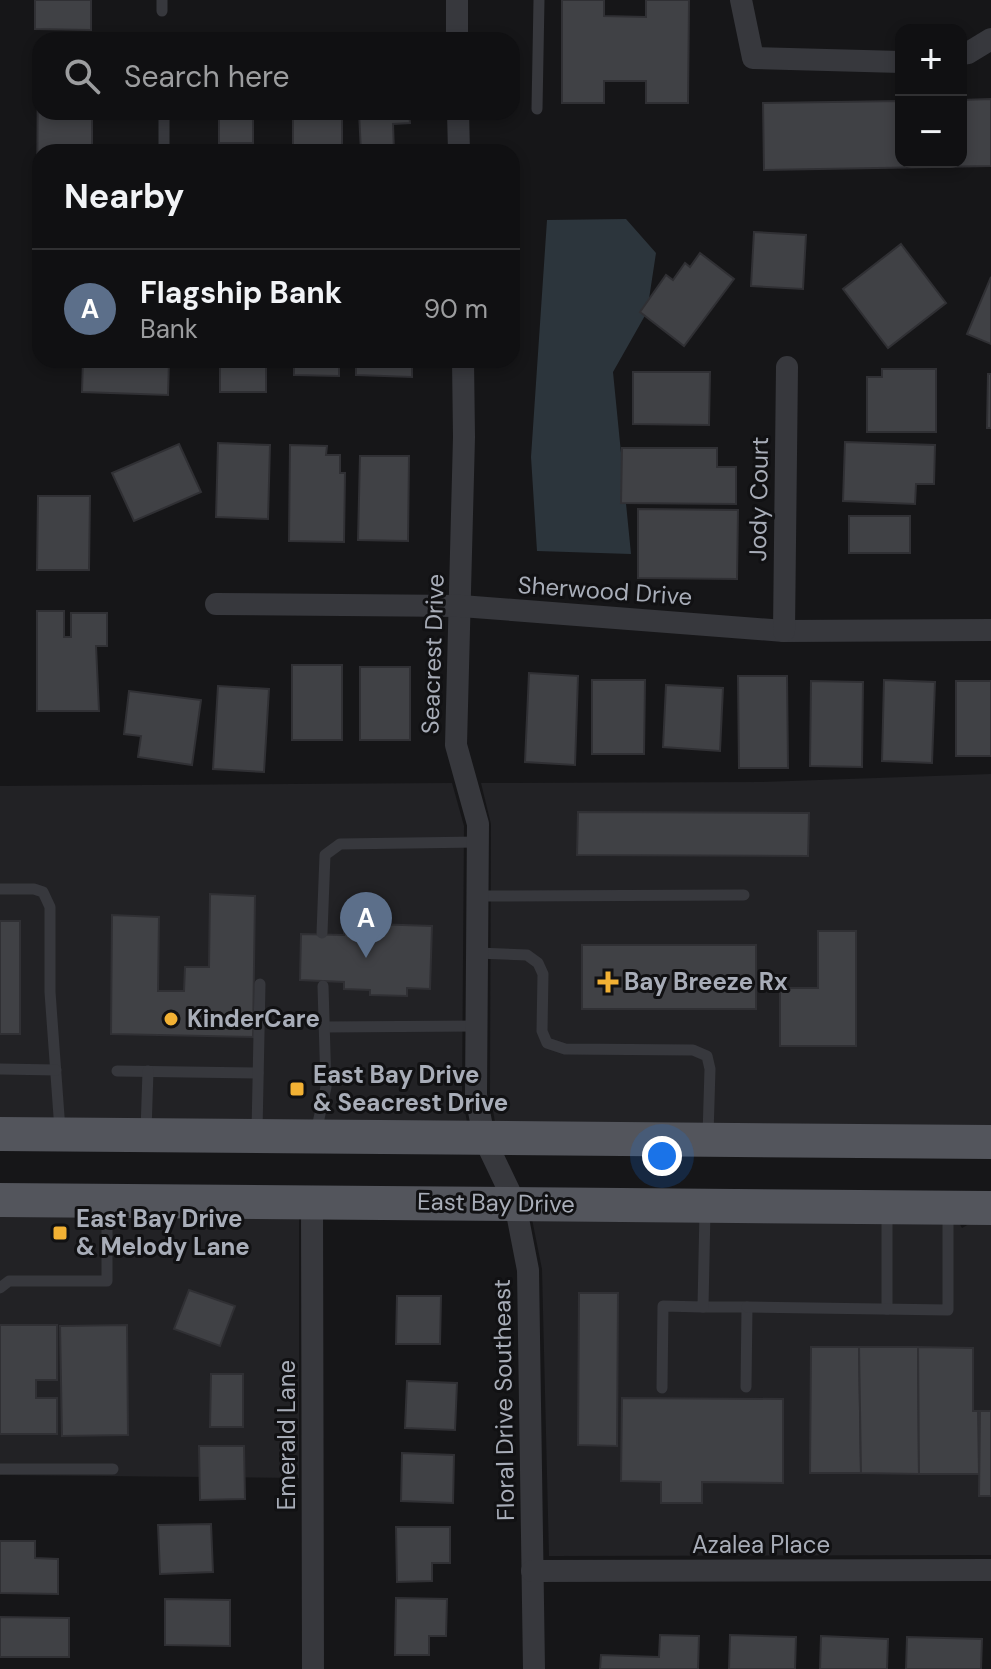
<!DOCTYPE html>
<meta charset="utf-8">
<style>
:root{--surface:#101012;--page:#19191b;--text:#f1f3f6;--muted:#9c9d9f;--line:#303032;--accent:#8c9099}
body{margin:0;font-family:"DM Sans",sans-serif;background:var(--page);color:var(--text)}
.controls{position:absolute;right:24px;top:24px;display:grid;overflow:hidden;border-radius:16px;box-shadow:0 4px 12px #0003}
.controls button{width:72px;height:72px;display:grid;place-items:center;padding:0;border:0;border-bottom:2px solid var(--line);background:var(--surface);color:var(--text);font:40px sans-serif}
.you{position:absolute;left:662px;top:1156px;width:28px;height:28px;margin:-20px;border:6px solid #fff;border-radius:50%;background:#1a73e8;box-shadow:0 0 0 12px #1a73e833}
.badge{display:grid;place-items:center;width:52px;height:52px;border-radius:50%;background:var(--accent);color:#fff;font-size:26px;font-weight:700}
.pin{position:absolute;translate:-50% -66px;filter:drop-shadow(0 2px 4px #0008)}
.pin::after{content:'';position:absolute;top:42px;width:28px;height:24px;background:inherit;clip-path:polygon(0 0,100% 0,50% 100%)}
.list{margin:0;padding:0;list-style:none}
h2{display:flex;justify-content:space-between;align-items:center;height:104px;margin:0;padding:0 32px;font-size:34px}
h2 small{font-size:26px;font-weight:400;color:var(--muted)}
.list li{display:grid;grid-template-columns:52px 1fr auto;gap:24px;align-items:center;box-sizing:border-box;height:120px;padding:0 32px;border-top:2px solid var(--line)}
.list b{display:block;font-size:30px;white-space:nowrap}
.list p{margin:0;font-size:26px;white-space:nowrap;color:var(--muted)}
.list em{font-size:26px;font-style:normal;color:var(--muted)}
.icon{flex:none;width:44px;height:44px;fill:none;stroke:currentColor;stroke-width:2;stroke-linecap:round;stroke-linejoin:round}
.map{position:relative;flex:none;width:991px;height:1669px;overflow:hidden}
.search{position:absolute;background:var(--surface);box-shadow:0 4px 12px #0003;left:32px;top:32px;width:488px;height:88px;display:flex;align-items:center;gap:20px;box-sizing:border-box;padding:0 28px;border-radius:24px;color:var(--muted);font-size:30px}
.panel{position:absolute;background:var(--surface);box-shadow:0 4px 12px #0003;left:32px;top:144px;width:488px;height:224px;border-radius:24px}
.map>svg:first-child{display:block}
.built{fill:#222225}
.water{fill:#2c353c}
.building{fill:#404145;stroke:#303034;stroke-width:2}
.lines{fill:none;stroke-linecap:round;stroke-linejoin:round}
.lane{stroke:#37383d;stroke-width:11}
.street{stroke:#37383d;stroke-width:22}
.primary{stroke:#53555c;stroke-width:34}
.poi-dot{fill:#f2b134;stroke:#111113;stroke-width:3}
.labels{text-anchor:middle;stroke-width:6;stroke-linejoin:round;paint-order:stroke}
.street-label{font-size:24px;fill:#a8adb8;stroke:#111113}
.poi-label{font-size:24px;font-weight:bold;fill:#a8adb8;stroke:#111113;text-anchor:start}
</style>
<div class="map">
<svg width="991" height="1669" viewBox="0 0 991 1669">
<rect width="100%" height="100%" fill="#161618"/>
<!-- built -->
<g class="built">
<path d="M991,774V1126L495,1122L490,1094L491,824L481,783L762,782Z"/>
<path d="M452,783L464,826L462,1095L467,1122L0,1118V786Z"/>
<path d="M0,1216L299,1217V1478L0,1475Z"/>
<path d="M532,1219L959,1223L962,1228L971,1223H991V1555L549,1556L542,1269Z"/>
</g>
<!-- water -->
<path class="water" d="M626,219L656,253L647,312L613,372L631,554L537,551L531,457L547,220Z"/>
<!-- building -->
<g class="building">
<path d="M35,0H91V30L35,29Z"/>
<path d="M562,0H604V16L646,17V0H689L688,103H646V81H604V103H562Z"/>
<path d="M38,56H40V112H92V152H40V216H37Z"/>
<path d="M991,99V166L764,170L763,103L901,101V162H961V100Z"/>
<rect x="293" y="112" width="49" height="40"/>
<path d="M359,112H409L410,123L393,124L394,152H361Z"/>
<path d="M219,117L253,118V143H219Z"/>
<path d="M754,232L806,235L803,289L751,286Z"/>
<path d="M901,244L946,303L888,348L843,289Z"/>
<path d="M700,253L734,279L684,346L640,312L666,275L673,280L685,263L690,267Z"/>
<path d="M991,277V344L967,334Z"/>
<path d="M83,360H169L168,395L82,392Z"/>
<rect x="220" y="360" width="46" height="32"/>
<path d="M294,360H339V376L294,375Z"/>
<path d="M356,360H412V377L356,375Z"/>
<path d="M882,369H936V432H867V377H882Z"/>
<path d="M633,372H710L709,425L633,424Z"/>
<path d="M988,374H991V428H987Z"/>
<path d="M845,442L935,445L934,484H916L915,504L843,501Z"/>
<path d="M218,443L270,445L268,519L216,517Z"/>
<path d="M179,444L201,492L134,521L112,473Z"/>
<path d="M290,445L327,446L326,455H340V473H345L344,542L289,541Z"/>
<path d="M622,448H717V467H736V504L621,503Z"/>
<path d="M360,456H409L408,541L358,540Z"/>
<path d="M38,496H90L89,570H37Z"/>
<path d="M638,509L738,510L737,579L638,578Z"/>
<rect x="849" y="516" width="61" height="37"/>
<path d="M37,611H64V637H71V613H107V646H96L99,711H37Z"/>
<rect x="292" y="665" width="50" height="75"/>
<rect x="360" y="667" width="50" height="73"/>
<path d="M529,673L578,676L575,765L525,762Z"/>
<path d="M738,676H787L788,768H739Z"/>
<path d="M592,680H645L644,754H592Z"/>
<path d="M884,680L935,682L932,763L882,761Z"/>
<path d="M811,681L863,682L862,767L810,766Z"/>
<rect x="956" y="681" width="35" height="75"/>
<path d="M666,685L723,688L720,751L663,747Z"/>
<path d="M218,686L269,689L264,772L213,769Z"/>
<path d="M129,691L201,700L192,765L138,757L141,736L124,734Z"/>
<path d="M578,812L809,813L808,856L577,855Z"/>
<path d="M210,894L255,896L253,1037L111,1034L112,915L159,917L158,991H184L185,967H209Z"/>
<rect x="0" y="921" width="20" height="113"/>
<path d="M344,923L432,926L430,989L407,988V996L370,995V990L344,989V982L300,980L301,934L344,935Z"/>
<path d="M818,931H856V1046H780V988H818Z"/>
<rect x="582" y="945" width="174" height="64"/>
<path d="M189,1290L235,1306L220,1346L174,1329Z"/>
<path d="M579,1293H618L617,1446L578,1445Z"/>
<path d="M397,1296H441L440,1344H396Z"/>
<path d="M0,1325H57V1380H36V1398H57V1434H0Z"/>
<path d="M127,1325L128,1435L62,1436L60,1326Z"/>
<path d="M811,1347H859L861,1473H810Z"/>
<path d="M859,1347H918L919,1474L861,1473Z"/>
<path d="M918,1347L973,1348V1411H978L979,1474H919Z"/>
<path d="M211,1374H243V1427H210Z"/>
<path d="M407,1381L457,1383L455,1430L405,1428Z"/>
<path d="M622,1398L783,1399V1483L702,1482V1503H661V1482L621,1481Z"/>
<path d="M980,1411H991V1496H979Z"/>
<path d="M199,1446H244L245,1499L200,1500Z"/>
<path d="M402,1453L454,1455L453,1503L401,1501Z"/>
<path d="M211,1524L213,1572L160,1574L158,1525Z"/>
<path d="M396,1527H450V1563H432V1581L397,1582Z"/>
<path d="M0,1541H35V1558L58,1559V1594L0,1593Z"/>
<path d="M396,1598L447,1599L446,1636H429V1655H395Z"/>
<path d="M165,1599L230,1600V1646L165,1645Z"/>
<path d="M0,1617L69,1618V1657H0Z"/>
<path d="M660,1635L699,1636L698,1669H600L601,1655L659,1657Z"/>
<path d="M730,1635L796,1637L795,1669H729Z"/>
<path d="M821,1636L888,1639L887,1669H820Z"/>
<path d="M907,1637L982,1639L981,1669H906Z"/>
</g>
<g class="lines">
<!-- lane -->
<g class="lane">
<path d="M162,0V11"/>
<path d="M537,109L539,0"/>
<path d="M164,112V152"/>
<path d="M0,889H34L43,892L50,907V992L60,1130"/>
<path d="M477,896L744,895"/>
<path d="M322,933L325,855L340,844L478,842"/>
<path d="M477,953L527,955L538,963L543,974L542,1031L547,1043L565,1049L693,1050L707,1056L710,1069L708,1135"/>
<path d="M324,1027L477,1026"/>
<path d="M0,1069L56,1070"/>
<path d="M117,1071L258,1073"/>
<path d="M146,1131L148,1071"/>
<path d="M257,1132L260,984"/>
<path d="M316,1132L326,1087L323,986"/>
<path d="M887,1212V1309"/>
<path d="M0,1288L9,1281H107V1205"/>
<path d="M703,1307H747L746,1387"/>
<path d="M747,1307L948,1310V1212"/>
<path d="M662,1388L663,1306L703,1307L705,1210"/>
<path d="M0,1469H113"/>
</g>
<!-- street -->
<g class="street">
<path d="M741,0L753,58L901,62"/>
<path d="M457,40V0"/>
<path d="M961,54L968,53L991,39"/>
<path d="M458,112L459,152"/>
<path d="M463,360L464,437L456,745L478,824L476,1095L484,1138L515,1203L528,1270L534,1669"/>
<path d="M216,604L461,606L784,631L991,630"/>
<path d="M784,631L787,367"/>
<path d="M312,1201L313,1669"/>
<path d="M532,1571L991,1570"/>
</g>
<!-- primary -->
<g class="primary">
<path d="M0,1134L991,1142"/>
<path d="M0,1200L991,1208"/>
</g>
</g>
<!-- markers -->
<g class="poi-dot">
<path d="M604 970h8v8h8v8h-8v8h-8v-8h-8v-8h8z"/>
<circle cx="171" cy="1019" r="8"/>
<rect x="289" y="1081" width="16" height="16" rx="4"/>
<rect x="52" y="1225" width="16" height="16" rx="4"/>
</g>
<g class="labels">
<!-- street labels -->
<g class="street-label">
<text transform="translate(759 499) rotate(-89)" y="8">Jody Court</text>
<text transform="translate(605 591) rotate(4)" y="8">Sherwood Drive</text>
<text transform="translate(433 654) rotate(-88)" y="8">Seacrest Drive</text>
<text transform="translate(496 1203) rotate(1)" y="8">East Bay Drive</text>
<text transform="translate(504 1400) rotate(-91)" y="8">Floral Drive Southeast</text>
<text transform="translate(287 1435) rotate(-90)" y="8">Emerald Lane</text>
<text x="761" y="1553">Azalea Place</text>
</g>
<!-- poi labels -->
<g class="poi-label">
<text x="624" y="990">Bay Breeze Rx</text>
<text x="187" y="1027">KinderCare</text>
<text x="313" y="1083">East Bay Drive<tspan x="313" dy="28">&amp; Seacrest Drive</tspan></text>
<text x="76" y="1227">East Bay Drive<tspan x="76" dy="28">&amp; Melody Lane</tspan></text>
</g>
</g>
</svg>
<div class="controls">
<button>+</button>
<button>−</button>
</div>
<div class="you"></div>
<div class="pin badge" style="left:366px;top:958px;background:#5c6f8a">A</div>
<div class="search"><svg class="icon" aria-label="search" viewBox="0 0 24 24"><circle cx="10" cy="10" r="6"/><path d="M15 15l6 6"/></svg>Search here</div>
<section class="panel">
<h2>Nearby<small></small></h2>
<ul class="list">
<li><span class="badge" style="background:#5c6f8a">A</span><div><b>Flagship Bank</b><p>Bank</p></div><em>90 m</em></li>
</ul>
</section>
</div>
